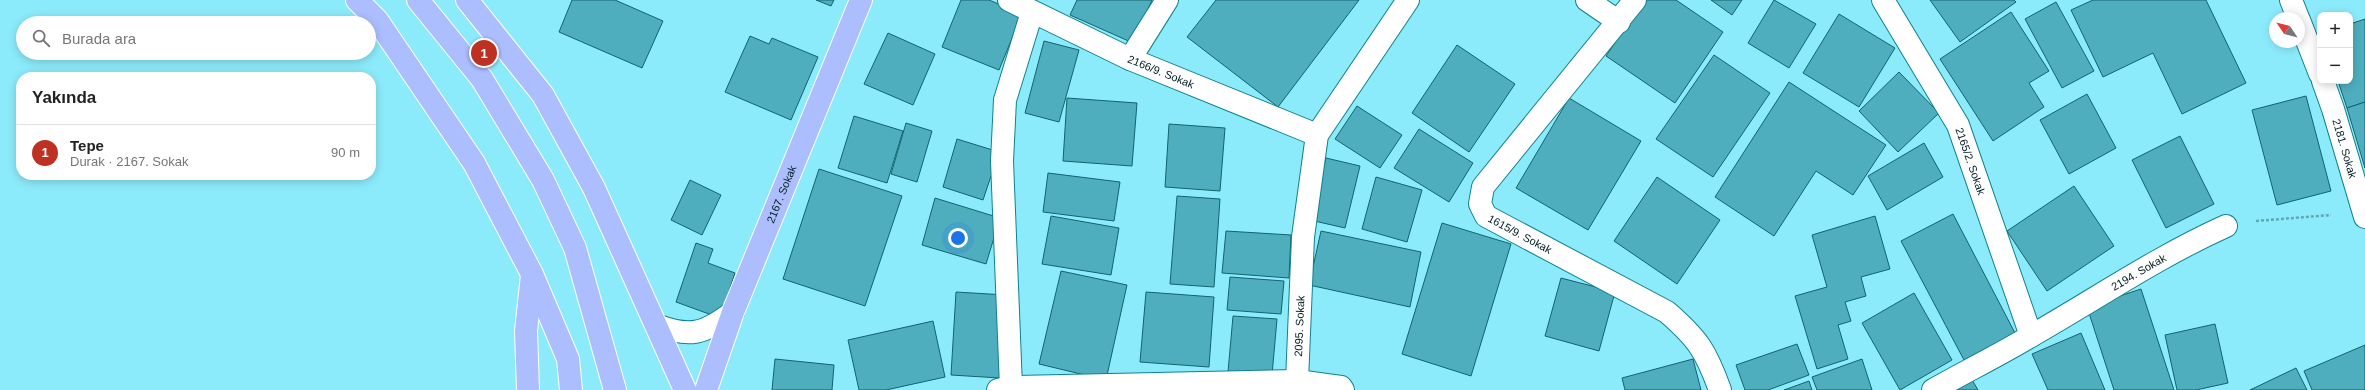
<!DOCTYPE html>
<html lang="tr">
<meta charset="utf-8">
<style>
:root{--surface:#fff;--page:#f2f2f2;--text:#222;--muted:#767676;--line:#e0e0e0;--accent:#bd3022}
body{margin:0;font-family:Helvetica,sans-serif;background:var(--page);color:var(--text)}
.controls{position:absolute;right:12px;top:12px;display:grid;overflow:hidden;border-radius:8px;box-shadow:0 2px 10px #0003}
.controls button{width:36px;height:36px;display:grid;place-items:center;padding:0;border:0;border-bottom:1px solid var(--line);background:var(--surface);color:var(--text);font:20px sans-serif}
.compass{position:absolute;left:2269px;top:12px;width:36px;height:36px;border-radius:50%;background:var(--surface);box-shadow:0 2px 10px #0003;rotate:305deg}
.you{position:absolute;left:958px;top:238px;width:14px;height:14px;margin:-10px;border:3px solid #fff;border-radius:50%;background:#1a73e8;box-shadow:0 0 0 6px #1a73e833}
.badge{display:grid;place-items:center;width:26px;height:26px;border-radius:50%;background:var(--accent);color:#fff;font-size:13px;font-weight:700}
.pin{position:absolute;translate:-50% -50%;border:2px solid #fff;box-shadow:0 1px 4px #0006}
.list{margin:0;padding:0;list-style:none}
h2{display:flex;justify-content:space-between;align-items:center;height:52px;margin:0;padding:0 16px;font-size:17px}
h2 small{font-size:13px;font-weight:400;color:var(--muted)}
.list li{display:grid;grid-template-columns:26px 1fr auto;gap:12px;align-items:center;box-sizing:border-box;height:56px;padding:0 16px;border-top:1px solid var(--line)}
.list b{display:block;font-size:15px;white-space:nowrap}
.list p{margin:0;font-size:13px;white-space:nowrap;color:var(--muted)}
.list em{font-size:13px;font-style:normal;color:var(--muted)}
.icon{flex:none;width:22px;height:22px;fill:none;stroke:currentColor;stroke-width:2;stroke-linecap:round;stroke-linejoin:round}
.map{position:relative;flex:none;width:2365px;height:390px;overflow:hidden}
.search{position:absolute;background:var(--surface);box-shadow:0 2px 10px #0003;left:16px;top:16px;width:360px;height:44px;display:flex;align-items:center;gap:10px;box-sizing:border-box;padding:0 14px;border-radius:22px;color:var(--muted);font-size:15px}
.panel{position:absolute;background:var(--surface);box-shadow:0 2px 10px #0003;left:16px;top:72px;width:360px;height:108px;border-radius:16px}
.map>svg:first-child{display:block}
.building{fill:#4eaebe;stroke:#12636e}
.lines{fill:none;stroke-linecap:round;stroke-linejoin:round}
.minor-casing{stroke:#108190;stroke-width:24}
.major-casing{stroke:#fff;stroke-width:24}
.path{stroke:#5fa8b4;stroke-width:2.5;stroke-dasharray:3 2;stroke-linecap:butt}
.minor{stroke:#fff;stroke-width:22}
.major{stroke:#acbefe;stroke-width:22}
.labels{text-anchor:middle;stroke-width:4;stroke-linejoin:round;paint-order:stroke}
.street-label{font-size:11px;fill:#001b20;stroke:#f4fcfe}
</style>
<div class="map">
<svg width="2365" height="390" viewBox="0 0 2365 390">
<rect width="100%" height="100%" fill="#8cebfb"/>
<!-- building -->
<g class="building">
<path d="M572,0H615L663,21L642,68L559,32Z"/>
<path d="M816,0H834L831,6Z"/>
<path d="M961,0H989L1022,14L999,70L942,47Z"/>
<path d="M1077,0H1152L1133,43L1070,15Z"/>
<path d="M1216,0H1359L1278,107L1187,37Z"/>
<path d="M1644,0H1676L1723,32L1675,103L1606,56Z"/>
<path d="M1711,0H1742L1732,15Z"/>
<path d="M1774,0L1816,24L1789,68L1748,43Z"/>
<path d="M1930,0H2014L2016,2L1960,42Z"/>
<path d="M2093,0H2206L2246,83L2182,114L2153,53L2103,77L2071,10Z"/>
<path d="M2056,2L2094,71L2062,88L2025,19Z"/>
<path d="M2011,12L2049,71L2029,83L2044,107L1993,141L1940,59Z"/>
<path d="M1839,14L1895,48L1859,107L1803,73Z"/>
<path d="M2365,19V102L2347,108L2338,81H2350V24Z"/>
<path d="M888,33L935,54L913,105L864,84Z"/>
<path d="M750,36L769,44L772,38L818,57L791,120L725,92Z"/>
<path d="M1044,41L1079,50L1059,122L1025,113Z"/>
<path d="M1457,45L1515,84L1469,152L1412,113Z"/>
<path d="M1714,55L1770,93L1713,177L1656,139Z"/>
<path d="M1899,72L1939,113L1898,152L1859,111Z"/>
<path d="M1789,82L1886,145L1853,195L1816,171L1774,236L1715,197Z"/>
<path d="M2087,94L2116,148L2069,174L2040,120Z"/>
<path d="M2306,96L2331,191L2277,205L2252,110Z"/>
<path d="M1067,98L1137,103L1132,166L1063,161Z"/>
<path d="M1569,98L1641,141L1588,230L1516,188Z"/>
<path d="M2365,102V168L2347,108Z"/>
<path d="M1357,106L1402,135L1380,168L1335,139Z"/>
<path d="M854,116L903,131L887,183L838,168Z"/>
<path d="M906,123L932,131L917,182L891,174Z"/>
<path d="M1169,124L1225,128L1220,191L1165,187Z"/>
<path d="M1419,129L1473,163L1449,202L1394,168Z"/>
<path d="M2180,136L2214,204L2166,228L2132,160Z"/>
<path d="M957,139L999,152L983,200L943,187Z"/>
<path d="M1924,143L1943,177L1887,210L1868,176Z"/>
<path d="M1326,158L1360,166L1345,228L1310,220Z"/>
<path d="M819,169L902,196L865,306L783,279Z"/>
<path d="M1048,173L1120,182L1114,221L1043,212Z"/>
<path d="M1376,177L1422,190L1407,242L1362,229Z"/>
<path d="M1657,177L1720,220L1677,284L1614,241Z"/>
<path d="M690,180L721,195L702,235L671,220Z"/>
<path d="M2074,186L2114,246L2047,291L2007,231Z"/>
<path d="M1177,196L1220,199L1214,287L1170,284Z"/>
<path d="M935,198L1000,218L986,264L922,245Z"/>
<path d="M1953,214L2015,333L1964,360L1901,241Z"/>
<path d="M1051,216L1119,228L1111,275L1042,264Z"/>
<path d="M1875,216L1890,269L1861,277L1866,296L1845,302L1851,321L1838,325L1848,359L1817,369L1795,296L1827,287L1812,235Z"/>
<path d="M1442,223L1511,244L1471,376L1402,354Z"/>
<path d="M1226,231L1291,235L1289,278L1222,273Z"/>
<path d="M1321,231L1421,252L1410,307L1309,285Z"/>
<path d="M696,243L713,249L708,263L735,273L720,318L676,302Z"/>
<path d="M1061,271L1127,285L1106,380L1039,364Z"/>
<path d="M1230,277L1284,281L1281,314L1227,310Z"/>
<path d="M1561,278L1615,292L1599,351L1545,336Z"/>
<path d="M2141,289L2174,390H2114L2087,307Z"/>
<path d="M956,292L1006,295L1000,378L951,375Z"/>
<path d="M1146,292L1214,297L1209,367L1140,362Z"/>
<path d="M1914,293L1952,360L1900,390L1862,323Z"/>
<path d="M1233,316L1277,319L1272,375L1228,372Z"/>
<path d="M933,321L945,377L886,390H859L848,340Z"/>
<path d="M2215,324L2228,383L2196,390H2177L2165,335Z"/>
<path d="M2081,333L2105,390H2048L2032,354Z"/>
<path d="M1797,344L1809,375L1768,390H1745L1736,365Z"/>
<path d="M2365,345V390H2312L2304,371Z"/>
<path d="M775,359L834,365L832,390H772Z"/>
<path d="M1693,359L1701,390H1625L1622,378Z"/>
<path d="M1862,359L1872,390H1817L1812,377Z"/>
<path d="M2296,368L2307,390H2250Z"/>
<path d="M1971,378L1978,390H1951Z"/>
<path d="M1809,381L1812,390H1784Z"/>
</g>
<g class="lines">
<defs>
<g id="minor">
<path id="s1" d="M1009,0L1130,59L1317,135"/>
<path d="M1587,0L1619,22"/>
<path id="s2" d="M1635,0L1483,187L1480,204L1486,216L1667,312C1698,339 1706,351 1720,390"/>
<path id="s3" d="M1883,0L1958,125L2031,336"/>
<path d="M2291,0L2298,18"/>
<path d="M2299,20L2320,74"/>
<path d="M1130,59L1167,0"/>
<path id="s4" d="M2323,81L2333,109L2365,217"/>
<path d="M656,325C690,338 704,334 733,312"/>
<path id="s5" d="M1297,381L1303,237L1317,135L1408,0"/>
<path d="M1011,387L1002,161L1005,100L1032,12"/>
<path d="M998,390L1011,387L1297,381L1341,387L1343,390"/>
<path id="s6" d="M1933,390C1965,372 1999,355 2031,336C2096,299 2157,257 2226,226"/>
</g>
<g id="major">
<path d="M357,0L377,20L474,163L532,274L568,359L571,390"/>
<path d="M418,0L482,79L543,180L575,248L615,390"/>
<path d="M467,0L543,95L594,188L685,390"/>
<path d="M528,390L526,331L532,275"/>
<path id="s7" d="M706,390L733,312L861,0"/>
</g>
</defs>
<!-- minor casing -->
<use href="#minor" class="minor-casing"/>
<!-- major casing -->
<use href="#major" class="major-casing"/>
<!-- path -->
<path class="path" d="M2256,221L2331,215"/>
<!-- minor -->
<use href="#minor" class="minor"/>
<!-- major -->
<use href="#major" class="major"/>
</g>
<g class="labels">
<!-- street labels -->
<g class="street-label">
<text dy="4" stroke="none"><textPath href="#s1" startOffset="168">2166/9. Sokak</textPath></text>
<text dy="4" stroke="none"><textPath href="#s4" startOffset="71">2181. Sokak</textPath></text>
<text dy="4" stroke="none"><textPath href="#s3" startOffset="184">2165/2. Sokak</textPath></text>
<text dy="4" stroke="none"><textPath href="#s7" startOffset="210">2167. Sokak</textPath></text>
<text dy="4" stroke="none"><textPath href="#s2" startOffset="310">1615/9. Sokak</textPath></text>
<text dy="4" stroke="none"><textPath href="#s6" startOffset="237">2194. Sokak</textPath></text>
<text dy="4" stroke="none"><textPath href="#s5" startOffset="55">2095. Sokak</textPath></text>
</g>
</g>
</svg>
<div class="controls">
<button>+</button>
<button>−</button>
</div>
<svg class="compass" viewBox="-18 -18 36 36"><path d="M0-13l5 13h-10z" fill="#e53935"/><path d="M0 13l5-13h-10z" fill="#767676"/></svg>
<div class="you"></div>
<div class="pin badge" style="left:484px;top:53px">1</div>
<div class="search"><svg class="icon" aria-label="search" viewBox="0 0 24 24"><circle cx="10" cy="10" r="6"/><path d="M15 15l6 6"/></svg>Burada ara</div>
<section class="panel">
<h2>Yakında<small></small></h2>
<ul class="list">
<li><span class="badge">1</span><div><b>Tepe</b><p>Durak · 2167. Sokak</p></div><em>90 m</em></li>
</ul>
</section>
</div>
